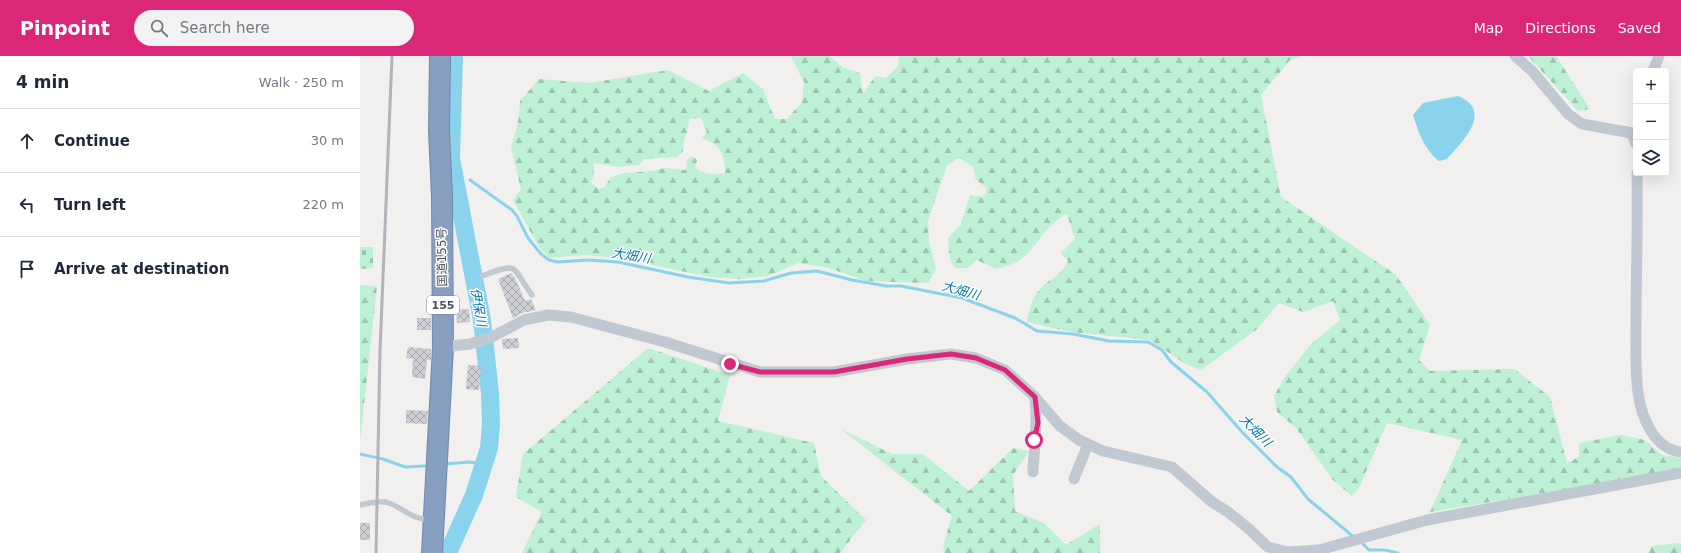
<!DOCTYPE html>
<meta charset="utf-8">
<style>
:root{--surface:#fff;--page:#f2f2f3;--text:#1f2937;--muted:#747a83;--line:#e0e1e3;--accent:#db2777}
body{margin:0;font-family:"DejaVu Sans","Noto Sans JP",sans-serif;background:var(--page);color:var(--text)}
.controls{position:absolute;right:12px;top:12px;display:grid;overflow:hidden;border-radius:4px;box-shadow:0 4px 16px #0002}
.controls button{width:36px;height:36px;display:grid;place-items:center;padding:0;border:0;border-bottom:1px solid var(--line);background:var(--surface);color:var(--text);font:20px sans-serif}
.stop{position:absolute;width:12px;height:12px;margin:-9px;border:3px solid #db2777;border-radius:50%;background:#fff}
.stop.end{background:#db2777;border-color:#fff;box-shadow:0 1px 4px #0008}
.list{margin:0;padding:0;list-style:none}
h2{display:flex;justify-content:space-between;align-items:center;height:52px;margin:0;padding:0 16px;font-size:17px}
h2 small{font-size:13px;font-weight:400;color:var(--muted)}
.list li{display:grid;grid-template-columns:26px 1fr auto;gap:12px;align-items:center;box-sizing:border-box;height:64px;padding:0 16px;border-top:1px solid var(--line)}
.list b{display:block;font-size:15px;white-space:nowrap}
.list em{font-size:13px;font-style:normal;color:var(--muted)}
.icon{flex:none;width:22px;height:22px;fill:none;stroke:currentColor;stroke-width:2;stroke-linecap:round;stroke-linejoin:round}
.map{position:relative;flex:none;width:1321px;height:497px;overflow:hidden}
header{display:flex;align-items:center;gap:24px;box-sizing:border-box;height:56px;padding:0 20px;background:var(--accent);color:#fff}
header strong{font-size:19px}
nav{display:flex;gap:22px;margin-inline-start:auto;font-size:14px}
.search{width:280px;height:36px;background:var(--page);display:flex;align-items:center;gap:10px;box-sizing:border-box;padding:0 14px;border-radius:22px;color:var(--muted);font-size:15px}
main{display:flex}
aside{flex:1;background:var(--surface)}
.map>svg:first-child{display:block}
.forest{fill:url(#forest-firs);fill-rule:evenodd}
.cemetery{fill:url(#cemetery-stones)}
.water{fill:#8ad3ed}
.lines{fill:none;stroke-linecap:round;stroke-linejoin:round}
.stream{stroke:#8ad3ed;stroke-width:3}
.river{stroke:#8ad3ed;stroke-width:18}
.building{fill:url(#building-cross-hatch)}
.highway-casing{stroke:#7289aa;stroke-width:22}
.lane{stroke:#c0c9d1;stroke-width:5.5}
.street{stroke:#c0c9d1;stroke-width:11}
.highway{stroke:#869ebf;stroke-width:20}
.rail{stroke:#b1b4ba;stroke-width:3}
.route{stroke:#db2777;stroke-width:5}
.labels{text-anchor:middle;stroke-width:3;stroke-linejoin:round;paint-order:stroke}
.shield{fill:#fff;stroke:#7e858e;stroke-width:1}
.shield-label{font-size:11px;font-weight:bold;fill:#47515d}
.street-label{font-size:12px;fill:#47515d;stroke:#fff}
.water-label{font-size:13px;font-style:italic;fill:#0a7ba5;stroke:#fff}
</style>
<header>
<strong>Pinpoint</strong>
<div class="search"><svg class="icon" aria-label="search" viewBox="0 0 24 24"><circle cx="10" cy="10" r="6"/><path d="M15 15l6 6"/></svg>Search here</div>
<nav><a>Map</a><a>Directions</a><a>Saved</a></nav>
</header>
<main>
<aside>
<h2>4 min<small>Walk · 250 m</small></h2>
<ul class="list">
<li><svg class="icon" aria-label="ahead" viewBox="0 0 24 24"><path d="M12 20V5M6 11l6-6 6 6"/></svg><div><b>Continue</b></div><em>30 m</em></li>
<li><svg class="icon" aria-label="left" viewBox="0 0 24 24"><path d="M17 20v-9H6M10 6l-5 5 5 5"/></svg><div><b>Turn left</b></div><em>220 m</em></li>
<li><svg class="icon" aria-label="arrive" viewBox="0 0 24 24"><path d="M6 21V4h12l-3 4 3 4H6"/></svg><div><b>Arrive at destination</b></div></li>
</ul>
</aside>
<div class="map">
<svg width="1321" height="497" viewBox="0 0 1321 497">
<defs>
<pattern id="forest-firs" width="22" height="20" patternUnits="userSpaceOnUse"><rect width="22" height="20" fill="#bdf0d4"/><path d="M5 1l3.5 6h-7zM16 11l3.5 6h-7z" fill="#9bc5af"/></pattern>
<pattern id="cemetery-stones" width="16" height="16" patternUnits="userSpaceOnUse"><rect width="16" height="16" fill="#bdf0d4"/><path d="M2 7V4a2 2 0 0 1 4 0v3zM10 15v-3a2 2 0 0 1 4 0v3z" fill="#9bc5af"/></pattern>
<pattern id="building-cross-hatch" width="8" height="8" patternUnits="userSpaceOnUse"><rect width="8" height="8" fill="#ccced4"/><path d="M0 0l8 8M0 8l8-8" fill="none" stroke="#a7aaaf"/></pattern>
</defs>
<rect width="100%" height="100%" fill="#f2efef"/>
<!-- forest -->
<g class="forest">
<path d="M432,0H470L482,11L500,17L503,38L515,20L526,22L538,10L539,0H944L930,4L901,39L921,141L1036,219L1070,269L1059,304L1070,315L1154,313L1190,341L1207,407L1219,401V387L1260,379L1285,384L1302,399L1321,402V414L1070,456L1102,384L1027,367L999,432L992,440L973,424L936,372L917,356L914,340L925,321L950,289L980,264L973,245L943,256L919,247L896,274L841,314L824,307L790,284L711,276L667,266C669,253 673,238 684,229C696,219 700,220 708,205L701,197L715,183L707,158C685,168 677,193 657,206C651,209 643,211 636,213L617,204L608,212H595L590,204L588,182L601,168L610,139L624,141L627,132L616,124L613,111L599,102L587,109L568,165L569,187L576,213L568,227L506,225L469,212L438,207L408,220L379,223L350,221L259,202L225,199L190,202L180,193L153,144L161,133L151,91L158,67L160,45L179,23L229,27L308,14L349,35L383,17L403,33L415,63H427L442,46L444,26L431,1ZM341,62L347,76L342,82C360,88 365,98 365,117C353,118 344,120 335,111L337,104L332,100L327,104L326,114L305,112L292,115L263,117L250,122L245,131L239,133L231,127L234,118V107L258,111L279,109L284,103L317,101L323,95C323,81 329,77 329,63Z"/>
<path d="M1168,0H1196L1230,53L1218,55Z"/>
<path d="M0,229L17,230L0,385Z"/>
<path d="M288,292L370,319L358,365L454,387L461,420L506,464L480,497H162L182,456L156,441L163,398Z"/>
<path d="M481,373L532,398H563L609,435L653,392L669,395L653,419L655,455L684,467L706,489L740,468V497H585L583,491L592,460Z"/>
<path d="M1321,487V497H1289L1291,490Z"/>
</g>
<!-- cemetery -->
<path class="cemetery" d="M0,191H13V212L0,213Z"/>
<!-- water -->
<path class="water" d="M1098,40C1134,55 1103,85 1087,103L1079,105C1065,95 1058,75 1053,59L1063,47Z"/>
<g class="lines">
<!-- stream -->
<g class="stream">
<path d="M95,117H102"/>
<path d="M110,124L152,154L157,160L168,182L181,198L189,204L198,206L228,204L258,206L328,221L369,227L404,225L431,217L457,215L492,224L526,230H541L602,242L655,262L677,275L713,278L749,285L788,286L802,294L811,306L847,336L882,376L917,411L931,421L948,443L995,482"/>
<path d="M0,398L23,403L45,411L66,410"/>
<path d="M85,408L109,406L124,408"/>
<path d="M1000,485L1009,494H1025L1038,497"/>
</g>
<!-- river -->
<path class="river" d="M88,497L114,439L129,392L131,368L130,337L122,264L91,103L94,0"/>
</g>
<!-- building -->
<g class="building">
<path d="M151,217L155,222L165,245L171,243L176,254L162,257L153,262L138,223Z"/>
<path d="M109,253L110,266L97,267L96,254Z"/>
<rect x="57" y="262" width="14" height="12"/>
<path d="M158,282L159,292L143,293L142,283Z"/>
<path d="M48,291L71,293V304H67L65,323L52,321L53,303L46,302Z"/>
<path d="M108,309L121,310L119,334L106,333Z"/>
<path d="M46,354L68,355L67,368L46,367Z"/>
<rect x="0" y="467" width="10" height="17"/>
</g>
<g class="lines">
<defs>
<path id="highway" d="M72,497L83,291L82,140L79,75L80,0"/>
</defs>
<!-- highway casing -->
<use href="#highway" class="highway-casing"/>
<!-- lane -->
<g class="lane">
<path d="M122,220C160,206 150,209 172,239"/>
<path d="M0,449C8,447 21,444 29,447C43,452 54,465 70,463"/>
</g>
<!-- street -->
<g class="street">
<path d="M1155,0L1172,15L1208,58L1222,68L1272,77"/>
<path d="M1293,15L1299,0"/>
<path d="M1272,77L1276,88"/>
<path d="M1277,117C1278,168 1276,219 1276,269C1276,292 1275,315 1278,336C1281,361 1294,393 1321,396"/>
<path d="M83,291L110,288L132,281L164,264L188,259L211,261L305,286L400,316H474L547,303L591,298L616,302L645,314L674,340L700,370L719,384L743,395L812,411L852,446L868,456L889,473L908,491L928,496L959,494L1067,464L1321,417"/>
<path d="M673,416C674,391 678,367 675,342"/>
<path d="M714,423L728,388"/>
</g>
<!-- highway -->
<use href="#highway" class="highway"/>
<!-- rail -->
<path class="rail" d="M16,497L20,295L32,0"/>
</g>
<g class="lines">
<!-- route -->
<path class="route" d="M370,308L400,316H474L547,303L591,298L616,302L645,314L675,341L678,367L674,384"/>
</g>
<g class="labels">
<!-- shield labels -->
<rect class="shield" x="67" y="240" width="32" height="18" rx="3"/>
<g class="shield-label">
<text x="83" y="253">155</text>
</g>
<!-- street labels -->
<g class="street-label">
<text transform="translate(82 201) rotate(-91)" y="4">国道155号</text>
</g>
<!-- water labels -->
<g class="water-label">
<text transform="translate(271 199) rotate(9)" y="5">大畑川</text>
<text transform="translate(601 234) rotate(16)" y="5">大畑川</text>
<text transform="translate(119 251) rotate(80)" y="5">伊保川</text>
<text transform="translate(896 374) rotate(45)" y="5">大畑川</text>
</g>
</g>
</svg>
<div class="controls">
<button>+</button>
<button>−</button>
<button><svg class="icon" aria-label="layers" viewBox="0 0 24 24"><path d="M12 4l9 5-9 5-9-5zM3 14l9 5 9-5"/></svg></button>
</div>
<div class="stop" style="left:674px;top:384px"></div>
<div class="stop end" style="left:370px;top:308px"></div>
</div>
</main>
